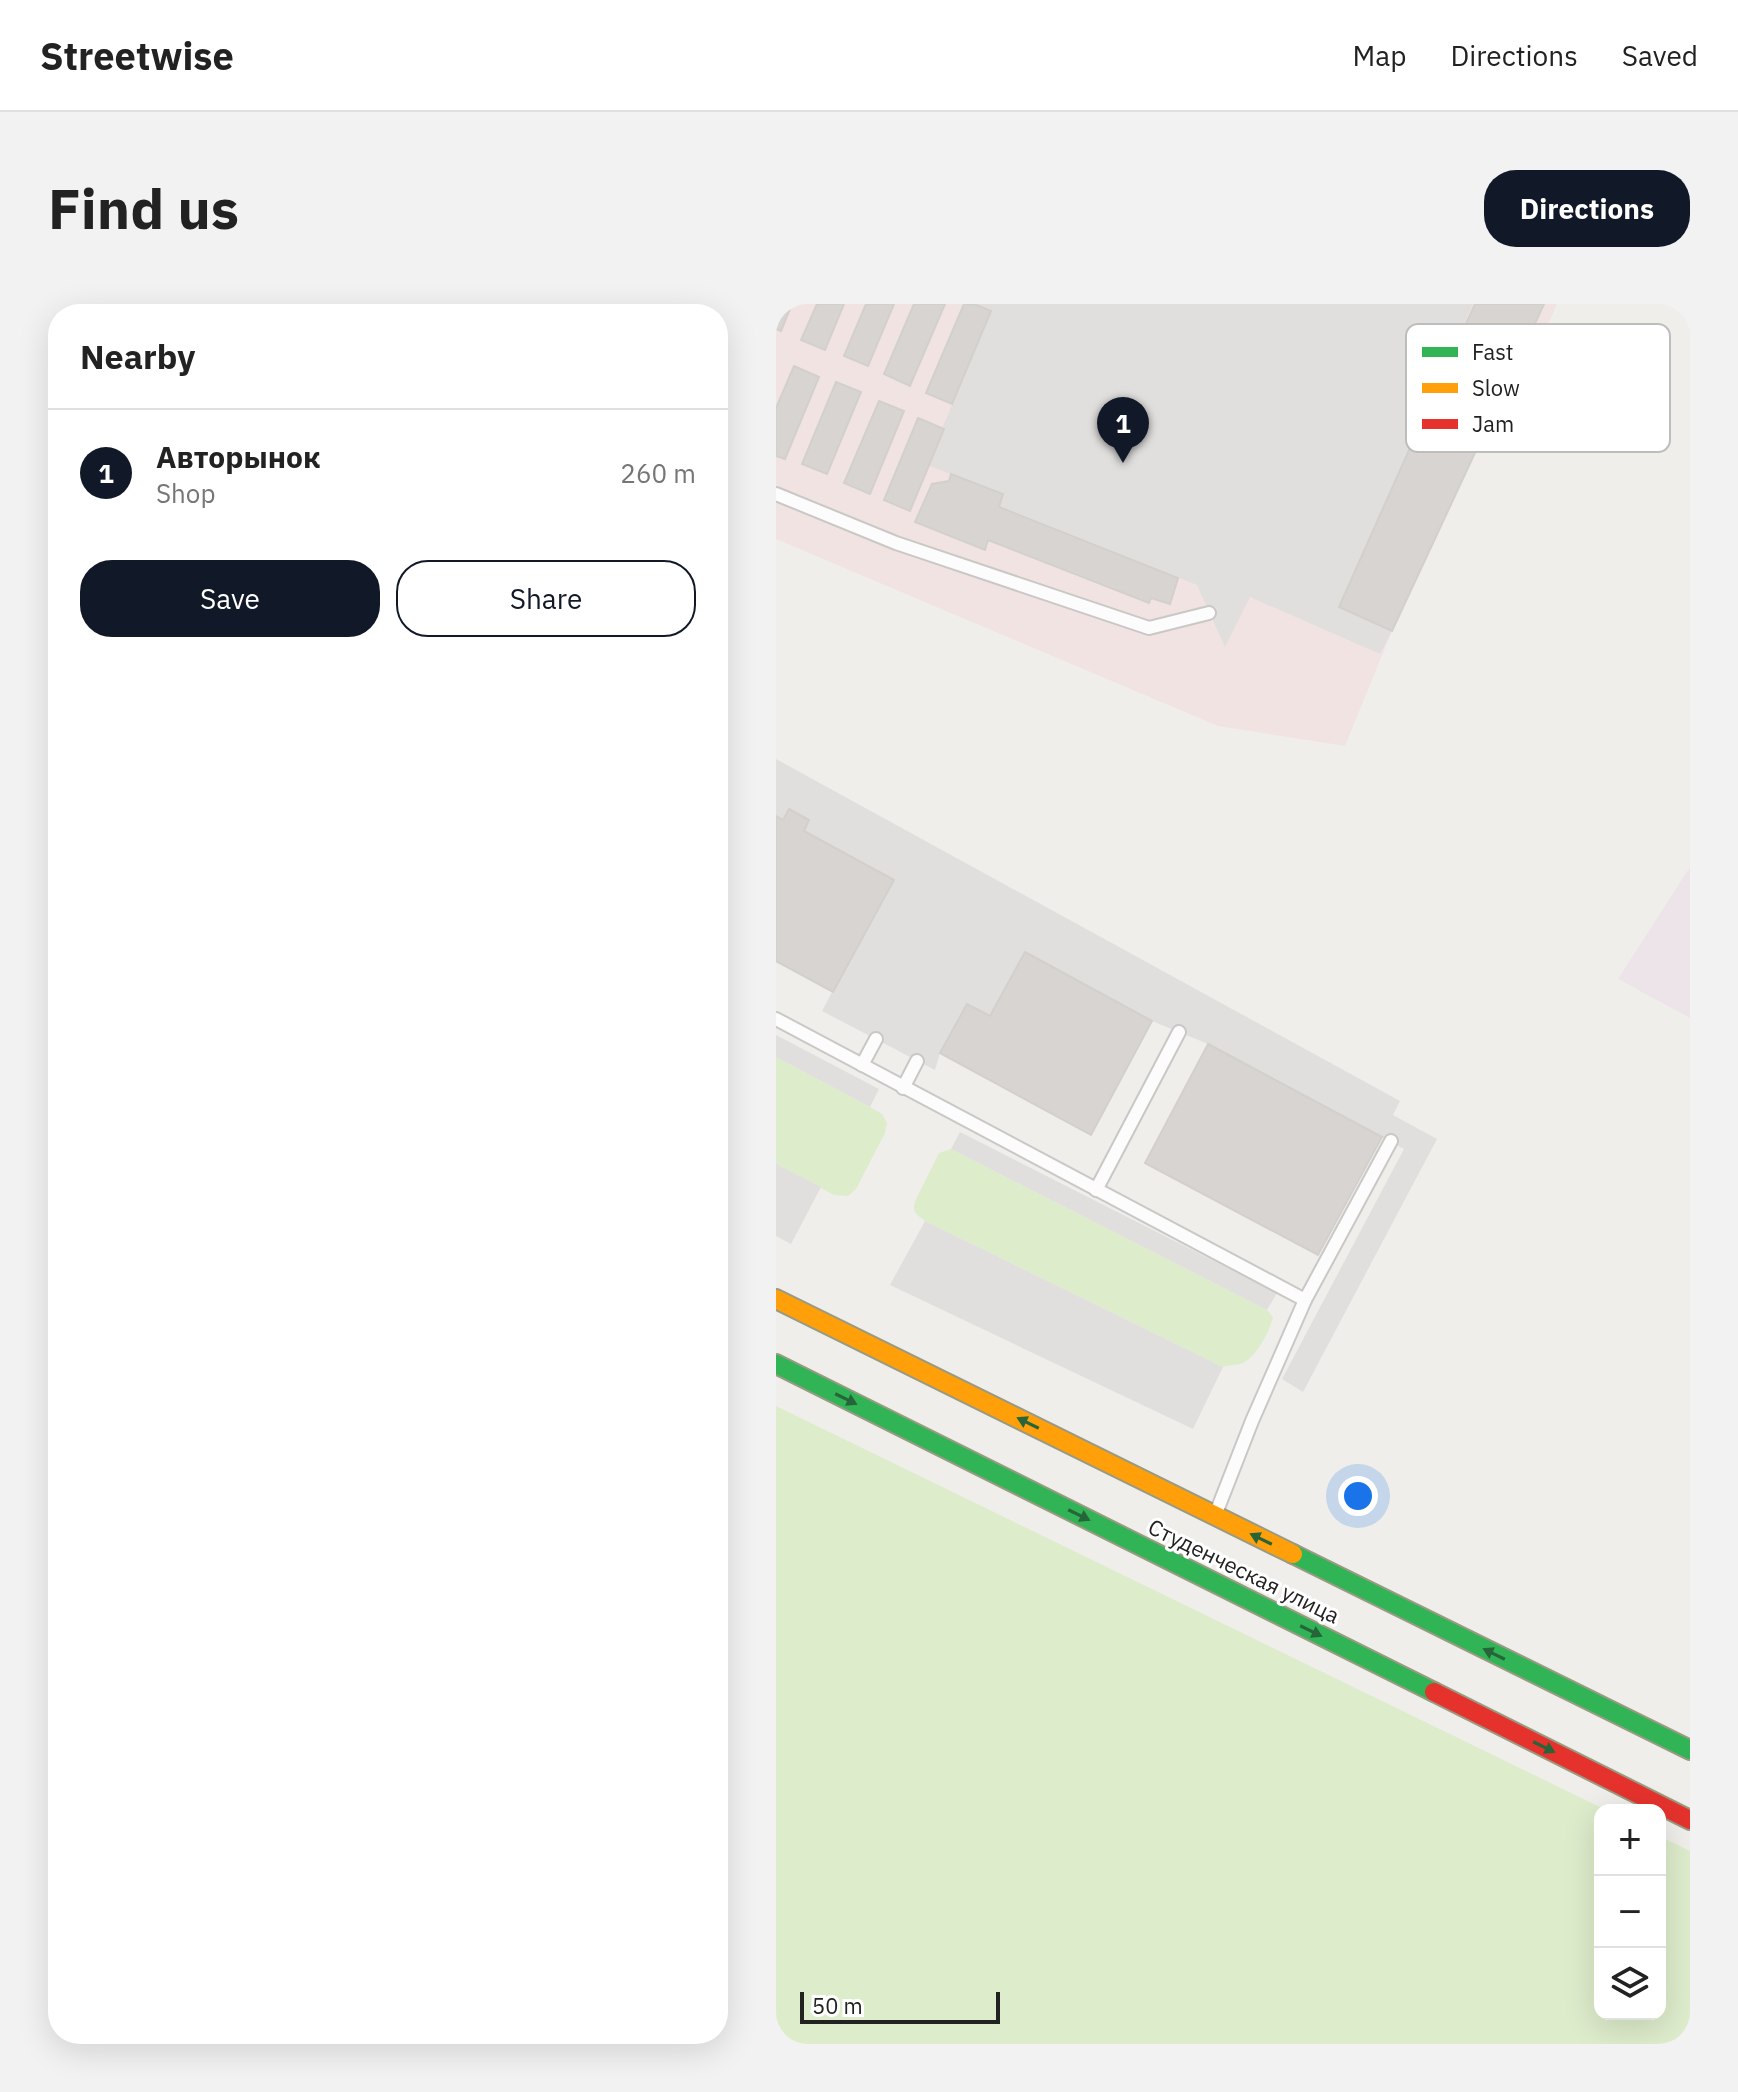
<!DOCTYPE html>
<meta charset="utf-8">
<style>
:root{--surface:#fff;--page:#f2f2f2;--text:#222;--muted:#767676;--line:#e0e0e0;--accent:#111827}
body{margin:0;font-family:"IBM Plex Sans",sans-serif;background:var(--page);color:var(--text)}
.controls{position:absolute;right:24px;bottom:24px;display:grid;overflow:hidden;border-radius:16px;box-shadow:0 8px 32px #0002}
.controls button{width:72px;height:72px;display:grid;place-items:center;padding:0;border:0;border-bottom:2px solid var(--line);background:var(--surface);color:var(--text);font:40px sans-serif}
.scale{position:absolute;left:24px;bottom:20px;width:200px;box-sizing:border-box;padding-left:8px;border:4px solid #222;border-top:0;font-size:22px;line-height:28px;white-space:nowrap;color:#222;-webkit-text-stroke:6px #fff;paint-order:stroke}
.you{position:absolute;left:582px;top:1192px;width:28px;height:28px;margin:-20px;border:6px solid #fff;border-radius:50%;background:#1a73e8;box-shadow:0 0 0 12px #1a73e833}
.badge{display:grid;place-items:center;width:52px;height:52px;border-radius:50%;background:var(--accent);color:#fff;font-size:26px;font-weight:700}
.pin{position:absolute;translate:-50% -66px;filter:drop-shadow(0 2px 4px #0008)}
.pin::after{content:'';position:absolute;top:42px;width:28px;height:24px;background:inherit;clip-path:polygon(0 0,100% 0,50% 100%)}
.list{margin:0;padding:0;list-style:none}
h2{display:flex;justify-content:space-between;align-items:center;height:104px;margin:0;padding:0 32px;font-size:34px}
h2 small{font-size:26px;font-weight:400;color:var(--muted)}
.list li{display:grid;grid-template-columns:52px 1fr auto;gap:24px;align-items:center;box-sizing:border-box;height:128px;padding:0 32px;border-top:2px solid var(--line)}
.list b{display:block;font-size:30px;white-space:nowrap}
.list p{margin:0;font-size:26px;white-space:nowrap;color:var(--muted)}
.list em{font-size:26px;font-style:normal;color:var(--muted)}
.actions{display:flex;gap:16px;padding:24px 32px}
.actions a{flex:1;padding:18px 0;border:2px solid var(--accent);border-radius:32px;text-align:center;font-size:28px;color:var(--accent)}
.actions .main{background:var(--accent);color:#fff}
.icon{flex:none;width:44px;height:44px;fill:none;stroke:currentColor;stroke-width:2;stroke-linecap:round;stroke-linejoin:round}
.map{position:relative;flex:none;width:914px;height:1740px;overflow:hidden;border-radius:32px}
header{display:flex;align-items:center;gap:48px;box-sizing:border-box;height:112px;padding:0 40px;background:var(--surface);border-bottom:2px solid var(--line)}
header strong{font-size:38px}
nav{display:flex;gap:44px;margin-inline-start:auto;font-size:28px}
.intro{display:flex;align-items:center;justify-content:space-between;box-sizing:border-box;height:192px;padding:0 48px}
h1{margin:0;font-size:56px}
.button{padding:20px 36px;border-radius:32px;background:var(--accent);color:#fff;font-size:28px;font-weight:700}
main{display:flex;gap:48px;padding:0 48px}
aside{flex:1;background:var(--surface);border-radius:32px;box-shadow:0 8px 32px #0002}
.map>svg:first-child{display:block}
.commercial{fill:#f1e3e1}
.industrial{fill:#ede4e9}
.grass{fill:#ddeccb}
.parking{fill:#e0dfde}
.building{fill:#d7d4d2;stroke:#d3d0cc;stroke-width:2}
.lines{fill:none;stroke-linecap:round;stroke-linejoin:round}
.lane-casing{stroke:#c9c8c7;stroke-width:16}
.fast-casing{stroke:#999a82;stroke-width:22}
.slow-casing{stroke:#999a82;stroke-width:22}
.jam-casing{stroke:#999a82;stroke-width:22}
.lane{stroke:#fdfcfc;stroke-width:12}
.fast{stroke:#30b455;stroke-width:18}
.slow{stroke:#ff9f0a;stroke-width:18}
.jam{stroke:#e5322d;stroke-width:18}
.oneway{fill:#286439}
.labels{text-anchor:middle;stroke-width:6;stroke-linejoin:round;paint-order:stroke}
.street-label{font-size:22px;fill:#222;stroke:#fff}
.key{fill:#fff;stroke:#bdbdbd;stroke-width:2}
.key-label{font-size:22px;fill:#222}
</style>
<header>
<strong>Streetwise</strong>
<nav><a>Map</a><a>Directions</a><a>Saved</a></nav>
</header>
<div class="intro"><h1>Find us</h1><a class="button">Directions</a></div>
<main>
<aside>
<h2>Nearby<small></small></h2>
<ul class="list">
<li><span class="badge">1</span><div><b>Авторынок</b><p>Shop</p></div><em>260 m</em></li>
</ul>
<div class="actions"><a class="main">Save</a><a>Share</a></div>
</aside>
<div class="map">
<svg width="914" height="1740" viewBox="0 0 914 1740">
<rect width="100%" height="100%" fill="#f0eeeb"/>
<!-- commercial -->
<path class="commercial" d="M0,0H781L746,82L732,79L616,327L569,442L442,422L0,235Z"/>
<!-- industrial -->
<path class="industrial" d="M914,563V714L842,675Z"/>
<!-- grass -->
<g class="grass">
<path d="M0,753L94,803L106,810L111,819L109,829L80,885L72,892L58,891L0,860Z"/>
<path d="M175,845L491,1006L497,1013C493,1028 482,1051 467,1059C462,1061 453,1061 447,1063L149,917C139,910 135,906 140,895L163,849Z"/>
<path d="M0,1102L830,1506H824V1710H884V1532L914,1547V1740H0Z"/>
</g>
<!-- parking -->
<g class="parking">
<path d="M198,0H697L564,303L616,327L604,350L474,293L449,343L421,281L223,203L227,190L151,161L215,7Z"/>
<path d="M0,455L624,797L617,811L661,835L527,1088L506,1075L628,845L432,740L376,717L250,649L214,712L191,700L164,749L159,766L46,707L56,688L0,657Z"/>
<path d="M0,731L103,785L94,803L0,753Z"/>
<path d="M184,828L501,989L491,1006L175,845Z"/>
<path d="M0,860L45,883L15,940L0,932Z"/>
<path d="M149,917L447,1063L417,1125L114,981Z"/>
</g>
<!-- building -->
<g class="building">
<path d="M0,0H16L5,27L0,25Z"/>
<path d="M41,0H68L49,46L25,36Z"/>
<path d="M90,0H118L92,62L68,52Z"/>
<path d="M138,0H169L134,82L108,70Z"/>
<path d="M188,0H198L215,7L176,100L150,89Z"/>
<path d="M699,0H768L732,78L675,52Z"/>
<path d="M675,52L732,78L616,327L563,303Z"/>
<path d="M18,62L43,73L9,155L0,152V104Z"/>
<path d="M60,78L85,88L51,170L26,160Z"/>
<path d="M103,97L128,107L94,190L68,179Z"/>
<path d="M142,114L168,125L134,207L108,196Z"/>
<path d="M175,170L227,190L223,203L402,274L394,300L375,294L373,299L212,236L209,246L139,218L156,180L173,177Z"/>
<path d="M13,505L33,516L28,527L118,576L57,688L0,657V512L7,516Z"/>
<path d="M249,648L376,717L315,831L164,749L191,700L214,712Z"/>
<path d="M432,740L606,833L542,951L369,859Z"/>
</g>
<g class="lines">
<defs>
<g id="lane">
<path d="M0,190L120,239L373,324L433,309"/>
<path d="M0,715L529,996L476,1117L440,1209"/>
<path d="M86,761L100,735"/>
<path d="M127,784L141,757"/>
<path d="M320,886L403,728"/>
<path d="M529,996L615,837"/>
</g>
<g id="fast">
<path d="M0,1060L658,1388"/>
<path d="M517,1250L914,1446"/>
</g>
<path id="slow" d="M0,995L517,1250"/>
<path id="jam" d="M658,1388L914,1516"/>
</defs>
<!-- lane casing -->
<use href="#lane" class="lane-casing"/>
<!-- fast casing -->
<use href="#fast" class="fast-casing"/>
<!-- slow casing -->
<use href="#slow" class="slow-casing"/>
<!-- jam casing -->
<use href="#jam" class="jam-casing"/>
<!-- lane -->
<use href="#lane" class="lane"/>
<!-- fast -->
<use href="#fast" class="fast"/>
<!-- slow -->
<use href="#slow" class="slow"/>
<!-- jam -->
<use href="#jam" class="jam"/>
</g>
<!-- one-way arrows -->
<defs><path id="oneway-solid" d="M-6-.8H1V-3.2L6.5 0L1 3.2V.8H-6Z" transform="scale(2)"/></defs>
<g class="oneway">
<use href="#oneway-solid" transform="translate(70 1095) rotate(26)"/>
<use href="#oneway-solid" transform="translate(252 1119) rotate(-154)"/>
<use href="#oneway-solid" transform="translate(303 1211) rotate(26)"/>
<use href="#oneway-solid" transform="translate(485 1235) rotate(-154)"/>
<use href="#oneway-solid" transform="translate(535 1327) rotate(26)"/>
<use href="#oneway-solid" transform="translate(718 1350) rotate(-154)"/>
<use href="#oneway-solid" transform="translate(768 1443) rotate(26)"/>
</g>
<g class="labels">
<!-- street labels -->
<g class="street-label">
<text transform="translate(468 1267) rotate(26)" y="8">Студенческая улица</text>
</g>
</g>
<!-- legend -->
<rect x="630" y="20" width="264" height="128" rx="12" class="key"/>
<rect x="646" y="43" width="36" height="10" fill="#30b455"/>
<rect x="646" y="79" width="36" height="10" fill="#ff9f0a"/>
<rect x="646" y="115" width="36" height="10" fill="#e5322d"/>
<g class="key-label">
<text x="696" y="56">Fast</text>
<text x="696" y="92">Slow</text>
<text x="696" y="128">Jam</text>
</g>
</svg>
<div class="controls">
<button>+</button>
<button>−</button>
<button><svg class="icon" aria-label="layers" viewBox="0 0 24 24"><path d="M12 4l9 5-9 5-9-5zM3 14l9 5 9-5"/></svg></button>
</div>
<div class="scale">50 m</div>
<div class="you"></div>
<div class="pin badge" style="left:347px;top:159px">1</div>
</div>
</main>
